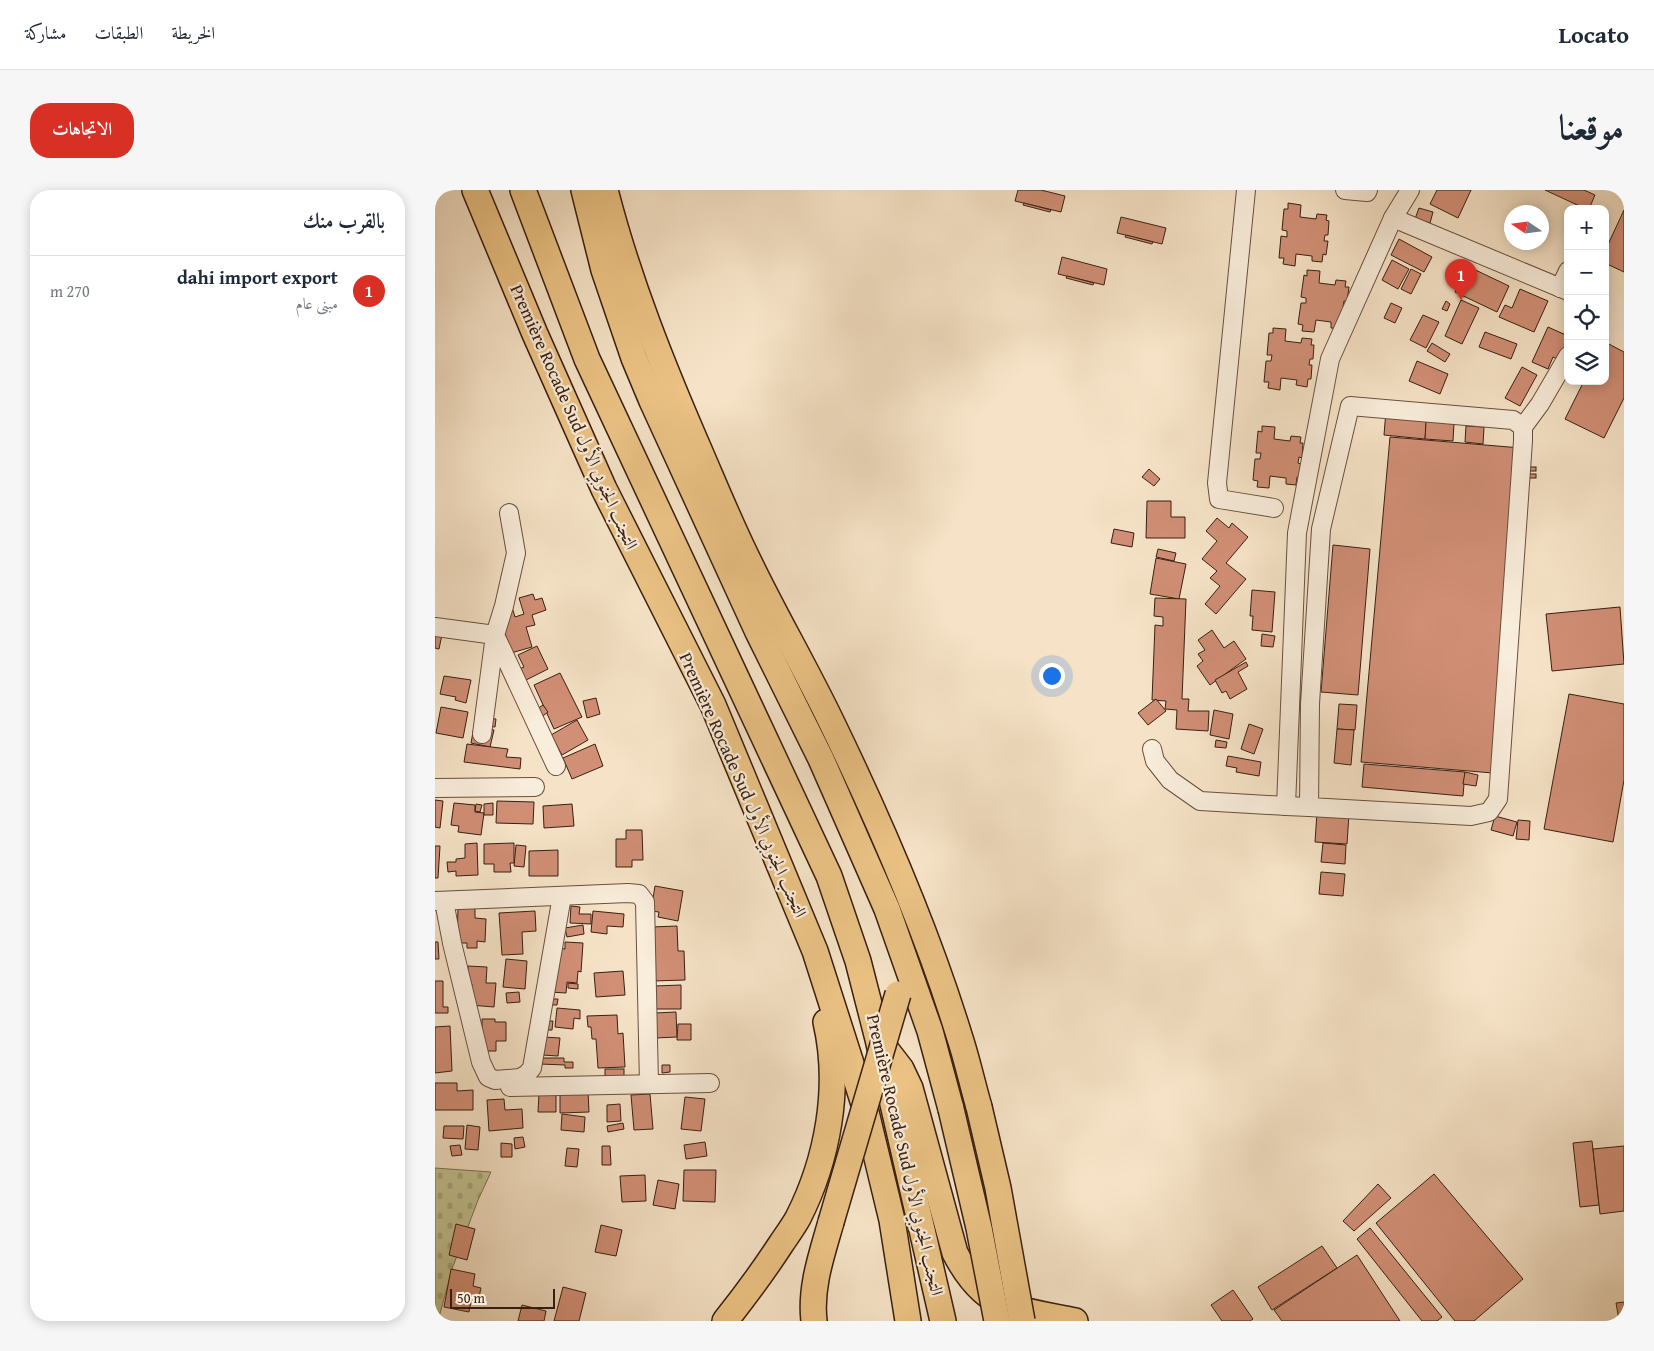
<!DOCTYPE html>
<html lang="ar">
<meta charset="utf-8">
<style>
:root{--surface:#fff;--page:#f6f6f7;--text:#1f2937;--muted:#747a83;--line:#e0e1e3;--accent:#d93025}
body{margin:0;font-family:"Gentium Book Plus",Amiri,serif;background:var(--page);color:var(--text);direction:rtl}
.controls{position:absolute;right:15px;top:15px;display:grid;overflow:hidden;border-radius:10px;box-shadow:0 2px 12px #0003}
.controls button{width:45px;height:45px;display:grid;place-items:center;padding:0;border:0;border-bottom:1px solid var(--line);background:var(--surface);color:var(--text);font:25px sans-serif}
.compass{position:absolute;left:1069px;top:15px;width:45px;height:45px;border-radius:50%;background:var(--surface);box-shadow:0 2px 12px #0003;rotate:283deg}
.scale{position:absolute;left:15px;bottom:12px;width:105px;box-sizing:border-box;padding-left:5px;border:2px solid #381f11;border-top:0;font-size:14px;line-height:18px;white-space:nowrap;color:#381f11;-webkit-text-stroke:4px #f9eddb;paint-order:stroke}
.you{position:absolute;left:616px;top:485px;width:18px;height:18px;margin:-12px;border:4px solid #fff;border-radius:50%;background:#1a73e8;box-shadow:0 0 0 8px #1a73e833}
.badge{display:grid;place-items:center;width:32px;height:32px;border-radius:50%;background:var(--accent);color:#fff;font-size:16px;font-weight:700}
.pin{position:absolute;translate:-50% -41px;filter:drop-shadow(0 1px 2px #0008)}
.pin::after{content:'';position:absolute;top:26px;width:18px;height:15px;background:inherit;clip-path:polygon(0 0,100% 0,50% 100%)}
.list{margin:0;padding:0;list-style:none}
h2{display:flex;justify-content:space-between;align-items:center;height:65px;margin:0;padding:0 20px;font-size:21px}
h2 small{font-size:16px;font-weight:400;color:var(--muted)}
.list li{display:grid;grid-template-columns:32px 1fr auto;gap:15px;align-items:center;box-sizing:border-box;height:70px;padding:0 20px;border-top:1px solid var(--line)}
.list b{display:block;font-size:19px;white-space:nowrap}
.list p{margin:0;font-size:16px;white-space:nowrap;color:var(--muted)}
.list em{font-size:16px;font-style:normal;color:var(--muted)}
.icon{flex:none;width:28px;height:28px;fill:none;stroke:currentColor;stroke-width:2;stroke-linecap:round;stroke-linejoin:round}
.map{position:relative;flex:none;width:1189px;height:1131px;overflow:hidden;direction:ltr;border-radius:20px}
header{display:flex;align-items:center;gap:30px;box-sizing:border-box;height:70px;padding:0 25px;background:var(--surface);border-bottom:1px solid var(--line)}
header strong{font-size:24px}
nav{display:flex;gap:28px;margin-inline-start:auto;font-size:18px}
.intro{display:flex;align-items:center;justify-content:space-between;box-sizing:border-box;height:120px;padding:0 30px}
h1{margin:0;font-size:35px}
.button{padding:12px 22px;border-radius:20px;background:var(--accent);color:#fff;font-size:18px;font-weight:700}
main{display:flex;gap:30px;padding:0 30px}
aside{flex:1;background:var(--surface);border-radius:20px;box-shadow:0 2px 12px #0003}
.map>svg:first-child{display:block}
.cemetery{fill:url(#cemetery-stones);stroke:#7d7051}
.building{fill:#d18f76;stroke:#381f11}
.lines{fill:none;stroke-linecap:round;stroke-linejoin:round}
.minor-casing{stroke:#68503e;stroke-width:20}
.highway-casing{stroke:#381f11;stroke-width:28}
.minor{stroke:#f9eddb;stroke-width:18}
.highway{stroke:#ebc284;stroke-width:25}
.highway-bridge-casing{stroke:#381f11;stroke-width:28;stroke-linecap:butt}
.highway-bridge{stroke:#ebc284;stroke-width:25}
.labels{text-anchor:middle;stroke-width:4.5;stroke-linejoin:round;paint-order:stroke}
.street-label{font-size:18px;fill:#381f11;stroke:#f9eddb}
</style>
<header>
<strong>Locato</strong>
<nav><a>الخريطة</a><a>الطبقات</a><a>مشاركة</a></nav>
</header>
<div class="intro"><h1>موقعنا</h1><a class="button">الاتجاهات</a></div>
<main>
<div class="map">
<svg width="1189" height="1131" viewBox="0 0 1189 1131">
<defs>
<pattern id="cemetery-stones" width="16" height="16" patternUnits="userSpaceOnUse" patternTransform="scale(1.25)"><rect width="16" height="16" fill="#c2c291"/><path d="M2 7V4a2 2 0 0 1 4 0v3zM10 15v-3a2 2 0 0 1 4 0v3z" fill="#a7a67c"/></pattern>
</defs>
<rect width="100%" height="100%" fill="#f6e3c7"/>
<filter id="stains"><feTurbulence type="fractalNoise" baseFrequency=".004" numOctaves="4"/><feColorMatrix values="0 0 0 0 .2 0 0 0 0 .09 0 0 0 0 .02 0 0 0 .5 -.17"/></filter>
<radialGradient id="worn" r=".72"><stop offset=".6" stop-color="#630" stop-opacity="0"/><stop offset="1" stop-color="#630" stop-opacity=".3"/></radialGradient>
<!-- cemetery -->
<path class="cemetery" d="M0,978L56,982L43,1010L17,1079L3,1131H0Z"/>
<!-- building -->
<g class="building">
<path d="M583,0H606L630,6L626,22L580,11Z"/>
<path d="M1002,0H1036L1023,28L995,14Z"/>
<path d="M1110,0H1149L1160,5L1154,19H1151Z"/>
<path d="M589,13L616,20L615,22L588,15Z"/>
<path d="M853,13L866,15L865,27L881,29L882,24L892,25L891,30L894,31L893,45H890L889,51H893L891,65L888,64L887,72L877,71V66L861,64L860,76L848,74L849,68H844L846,46L852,47V41L847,40L849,19H853Z"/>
<path d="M984,18L998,22L995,33L980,29Z"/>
<path d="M1189,20V82L1170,73V61Z"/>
<path d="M686,27L731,38L727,54L682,43Z"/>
<path d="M691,45L718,52L717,54L690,47Z"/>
<path d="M964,49L997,67L989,82L956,65Z"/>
<path d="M627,67L672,79L669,95L623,84Z"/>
<path d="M957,70L974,79L963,99L947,90Z"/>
<path d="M1032,76L1074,96L1062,122L1020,102Z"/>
<path d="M976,79L986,84L976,104L966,99Z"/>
<path d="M872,80L885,81L884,93L900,95L901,90L911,91L910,97H914L912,112L909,111L908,117L912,118L906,139L896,138V132L881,130L879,142L867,141L868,135L863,134L866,113H871V108L866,107L869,85L872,86Z"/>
<path d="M632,86L659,93L658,95L631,88Z"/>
<path d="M1085,99L1113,111L1099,142L1064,127L1070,115L1077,118Z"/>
<path d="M1026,110L1044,118L1027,154L1010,146Z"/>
<path d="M1011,111L1015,114L1012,121L1007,119Z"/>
<path d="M956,113L967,118L960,133L949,128Z"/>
<path d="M988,125L1004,132L991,158L975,150Z"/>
<path d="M1113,137L1133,146V155L1126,171L1118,167L1113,179L1097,172Z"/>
<path d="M838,138L851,139L850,151L866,153L867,148L877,149L876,155H879L878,169H875L874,175H877L876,189H873L872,197L861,195L862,190L846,188L845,200L833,198L834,192H829L831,171H836L837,165H832L834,143H838Z"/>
<path d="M1050,142L1082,154L1076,169L1044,157Z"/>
<path d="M1170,152L1189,162V208L1169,248L1130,229L1149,191H1170Z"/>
<path d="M997,153L1015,164L1010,172L992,161Z"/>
<path d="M982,171L1013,184L1005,204L974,191Z"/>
<path d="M1087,177L1102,185L1085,216L1070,208Z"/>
<path d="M951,221L992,224L990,249L949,245Z"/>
<path d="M991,231L1019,233L1018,251L990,249Z"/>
<path d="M827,236L840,237L839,249L855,251L856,246L866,247L865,253H868L867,268L864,267L863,273L866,274L865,287H862L861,295L851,294V288L835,286L834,298L822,297L823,291L818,290L820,269H825L826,263H821L823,241L827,242Z"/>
<path d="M1031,236L1049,237L1048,254L1030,252Z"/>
<path d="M955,247L1086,258L1058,583L926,572Z"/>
<rect x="1089" y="277" width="12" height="4"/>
<path d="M714,279L725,289L719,296L707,287Z"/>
<rect x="1088" y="284" width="13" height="4"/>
<path d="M712,311H736V327H750V348H711Z"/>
<path d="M782,328L794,338L797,333L813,347L791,373L811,389L781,424L770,414L785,396L775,388L782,381L767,369L782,351L771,341Z"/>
<path d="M679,339L699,343L697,357L676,353Z"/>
<path d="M898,355L935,359L923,505L886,502Z"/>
<path d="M723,359L741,363L739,371L721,367Z"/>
<path d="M721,368L751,374L744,409L715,404Z"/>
<path d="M817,400L840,402L837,442L817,440L818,426H815Z"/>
<path d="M98,404L100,410L107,408L111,420L97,425L100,435L91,437L97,457L76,463L69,440L77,417L80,427L89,424L84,408Z"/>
<path d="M720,408L751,409L747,509H754L753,521H774L773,541L741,539L742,520L730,519L731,511L717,510L720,435L728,436V427L719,426Z"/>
<path d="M1185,417L1189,474L1117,481L1111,424Z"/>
<path d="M0,434L9,435L4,459L0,458Z"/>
<path d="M777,440L789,458L799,451L811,469L775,495L762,476L768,471L763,464L770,460L763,450Z"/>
<path d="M827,444L840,446L838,457L826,456Z"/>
<path d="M102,456L113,479L89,491L84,479L89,477L83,465Z"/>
<path d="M811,472L813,476L803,482L812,499L795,509L791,501L787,503L780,490Z"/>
<path d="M125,483L147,527L119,539L99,495Z"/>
<path d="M9,486L36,490L31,513L20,510L21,507L5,504Z"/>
<path d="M1134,504L1189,514V590L1178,652L1109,639Z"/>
<path d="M161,508L165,524L152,528L148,511Z"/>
<path d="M721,509L731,521L713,535L703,523Z"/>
<path d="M904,514L922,515L920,540L902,539Z"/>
<path d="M108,515L113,522L104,529L99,521Z"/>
<path d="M6,517L33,522L28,548L1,543Z"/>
<path d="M779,520L798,524L794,549L775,545Z"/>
<path d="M41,526L50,538L59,540L55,557L36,553Z"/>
<path d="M53,528L61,529L60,537L52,536Z"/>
<path d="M142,530L153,550L127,565L116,545Z"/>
<path d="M814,534L828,539L819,564L806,559Z"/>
<path d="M902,539L919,540L916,575L899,573Z"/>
<path d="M781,550L792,552L791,558L780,557Z"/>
<path d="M32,554L73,559L71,567L86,568L85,579L29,572Z"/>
<path d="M160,554L168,576L137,589L128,568Z"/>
<path d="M793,566L826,572L824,586L801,582L802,578L791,576Z"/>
<path d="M929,574L1030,582L1028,606L927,597Z"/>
<path d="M1030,582L1043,585L1041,596L1028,594Z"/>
<path d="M0,610L8,611L5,638L0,637Z"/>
<path d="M62,611L99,612L98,634L61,633Z"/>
<path d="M19,613L40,615V622L49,623L46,645L23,642L24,636L16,635Z"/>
<path d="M58,613V625H49V614Z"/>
<path d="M41,614L47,615L45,622L40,621Z"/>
<path d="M137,614L139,636L109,638L108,616Z"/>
<path d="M882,622L914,624L912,654L880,652Z"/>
<path d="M1060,626L1082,632L1078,646L1056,640Z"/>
<path d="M1083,630L1095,631L1094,650L1081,649Z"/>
<path d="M191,640H207L208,670H197V677H181V649H191Z"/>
<path d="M42,653L43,685L21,686V681L13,682L12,672H21V669L30,668V654Z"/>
<path d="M79,653V673H75L76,682H59V674H49V654Z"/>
<path d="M888,653L911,655L910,674L886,672Z"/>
<path d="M81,655L91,656L89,677L79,676Z"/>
<path d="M0,656H5L3,688H0Z"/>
<path d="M123,660V686H94V661Z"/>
<path d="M886,682L910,684L908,706L884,704Z"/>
<path d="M220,696L248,701L243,731L223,727L224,722L216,721Z"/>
<path d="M136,716L145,717L144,724H156V734L135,733Z"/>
<path d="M23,718H40V728L51,729L50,752L42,751V758H32V753H22Z"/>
<path d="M100,721L101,741L87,742L88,764L67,765L64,723Z"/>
<path d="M158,721L189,724L188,737L172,736V744L156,742Z"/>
<path d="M148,735L149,744L132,747L130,738Z"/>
<path d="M242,736L243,761H249L250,790L218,791L216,737Z"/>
<path d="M0,752H3L4,769H0Z"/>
<path d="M130,752L148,753L146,782L143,781L142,793L132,792L131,803L115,802L122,758L130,759Z"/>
<path d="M71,769L92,771L90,799L68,797Z"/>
<path d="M33,776L52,777L51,793H61L59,817L35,815L37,794L32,793Z"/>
<path d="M188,781L190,805L161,807L159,783Z"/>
<path d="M0,791H8V817H13V823H0Z"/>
<path d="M133,793L143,794V799L133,798Z"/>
<path d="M246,795V819H216L220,796Z"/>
<path d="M84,802L85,812L72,813L71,803Z"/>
<path d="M114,809H123L122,815H114Z"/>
<path d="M122,818L145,820V829L139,828L138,839L120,837Z"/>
<path d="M241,822L242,847L221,848L220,823Z"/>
<path d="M182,825L183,844L188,843L190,877L163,878L161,849H157L156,837H153L152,826Z"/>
<path d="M47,829H60V832H71V851H61V861H44L47,845Z"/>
<path d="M111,831H118L117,840H110Z"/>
<path d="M243,834H256V850H242Z"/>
<path d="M15,836L17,881L0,883V837Z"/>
<path d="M108,847L125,848L123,866L107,865Z"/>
<path d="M105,868H129V872H138V878H130V875L105,874Z"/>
<path d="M227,875H235V882L227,883Z"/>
<rect x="170" y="879" width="19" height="8"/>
<path d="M0,893H22V901L38,900V920H0Z"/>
<path d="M125,901H153L154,922L125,923Z"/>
<path d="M104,903H121V922H103Z"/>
<path d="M215,904L218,939L199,940L196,905Z"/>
<path d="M250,907L270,909L266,941L246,939Z"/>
<path d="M69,909L70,920L87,919L88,938L54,941L52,910Z"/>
<path d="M185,914L186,931L172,932V915Z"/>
<path d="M127,924L150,927L149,942L126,940Z"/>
<path d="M188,933L189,939L173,942L172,936Z"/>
<path d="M32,935L45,937L43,960L30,959Z"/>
<path d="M9,936H29L28,949L8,948Z"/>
<path d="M88,947L90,957L80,959L79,948Z"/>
<path d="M1157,951L1164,1015L1145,1017L1138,953Z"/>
<path d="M270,952L272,966L251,969L249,955Z"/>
<path d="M66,953L77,954V967H66Z"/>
<path d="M25,955L27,965L17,966L15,956Z"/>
<path d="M167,956H175L176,975H167Z"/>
<path d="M1189,956V1021L1165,1024L1158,959Z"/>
<path d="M132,958L144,959L142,977L130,976Z"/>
<path d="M249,980H281L280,1012L248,1011Z"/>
<path d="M999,984L1088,1089L1039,1131H1020L941,1033Z"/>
<path d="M210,985L211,1011L187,1012L185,986Z"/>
<path d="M223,990L244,994L240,1019L218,1015Z"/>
<path d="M943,994L956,1008L919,1041L908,1031Z"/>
<path d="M21,1034L40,1039L32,1070L14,1065Z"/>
<path d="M166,1035L187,1040L181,1066L160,1062Z"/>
<path d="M935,1038L1007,1127L1002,1131H987L922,1049Z"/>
<path d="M887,1056L902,1078L837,1120L823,1097Z"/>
<path d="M922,1065L965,1131H847L839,1120Z"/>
<path d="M16,1079L40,1084L38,1096L46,1098L44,1107L37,1106L34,1122L9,1117Z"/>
<path d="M128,1097L151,1103L144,1131H119Z"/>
<path d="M798,1100L818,1129L815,1131H787L776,1115Z"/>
<path d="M1189,1112V1129L1184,1130L1181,1113Z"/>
<path d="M87,1115L111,1121L109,1131H83Z"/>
</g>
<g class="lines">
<defs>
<g id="minor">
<path d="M811,0L782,293L784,309L839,318"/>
<path d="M910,0L932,2L933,0"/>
<path d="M958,28L1133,101"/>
<path d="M1125,98L1133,81"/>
<path d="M1088,237L1105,214L1133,166"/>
<path d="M74,323L81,363L69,416L60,445L121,576"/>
<path d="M0,437L60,445L47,544"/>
<path d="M717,559L720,571L735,590L765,611L851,616"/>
<path d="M0,598L100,597"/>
<path d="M874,617L875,514L886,339L915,216L1078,230L1088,237V251L1063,609L1054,622L1036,626L874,617L851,616L862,343L895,169L958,28L975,0"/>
<path d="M0,711L193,703L204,704L210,712L214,894"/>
<path d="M9,711L17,753L46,872L53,887L60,890L85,888L92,884L97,878L127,706"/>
<path d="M75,897L275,893"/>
</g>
<g id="highway">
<path d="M40,0L100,144L169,299L278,515L380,761L429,914L457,1030L473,1131"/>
<path d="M88,0L152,169L394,686L423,771L443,849L508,1131"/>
<path d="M149,0L169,80L199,168L217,211L323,442L386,569L452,719L495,841L516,919"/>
<path d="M170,0C193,90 228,177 265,262C281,299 296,336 314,372C340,426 370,477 396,531C445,632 491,738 524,845C532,869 537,893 544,917"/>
<path d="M449,857L466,879L475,898L520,1063C531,1084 548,1107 571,1115C593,1123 617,1126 640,1131"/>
<path d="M290,1131C310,1106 329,1080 346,1054C352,1045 358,1037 363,1028C393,969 406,897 391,832"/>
<path d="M379,1131C375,1097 387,1064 396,1032"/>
</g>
</defs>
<!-- minor casing -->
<use href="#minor" class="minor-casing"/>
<!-- highway casing -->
<use href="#highway" class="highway-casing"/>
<!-- minor -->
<use href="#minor" class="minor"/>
<!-- highway -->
<use href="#highway" class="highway"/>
<defs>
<g id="highway-bridge">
<path d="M544,917L563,998L587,1131"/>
<path d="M516,919L544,1038L562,1131"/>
<path d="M396,1032L463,804"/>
</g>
</defs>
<!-- highway-bridge casing -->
<use href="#highway-bridge" class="highway-bridge-casing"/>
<!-- highway-bridge -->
<use href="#highway-bridge" class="highway-bridge"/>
</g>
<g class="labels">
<!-- street labels -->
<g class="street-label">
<text transform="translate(139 227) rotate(66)" y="6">Première Rocade Sud التجنب الجنوبي الأول</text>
<text transform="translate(308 595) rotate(66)" y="6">Première Rocade Sud التجنب الجنوبي الأول</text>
<text transform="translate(470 965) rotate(77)" y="6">Première Rocade Sud التجنب الجنوبي الأول</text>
</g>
</g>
<rect width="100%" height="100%" filter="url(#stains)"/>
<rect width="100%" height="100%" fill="url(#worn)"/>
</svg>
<div class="controls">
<button>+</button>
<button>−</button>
<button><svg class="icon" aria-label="locate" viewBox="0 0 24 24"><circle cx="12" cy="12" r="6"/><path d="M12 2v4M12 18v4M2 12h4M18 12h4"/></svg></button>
<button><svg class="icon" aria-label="layers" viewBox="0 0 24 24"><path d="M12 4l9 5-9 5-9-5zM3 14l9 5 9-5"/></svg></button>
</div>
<svg class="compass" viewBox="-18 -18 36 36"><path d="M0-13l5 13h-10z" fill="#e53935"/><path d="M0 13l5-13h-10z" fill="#747a83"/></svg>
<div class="scale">50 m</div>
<div class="you"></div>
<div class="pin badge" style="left:1026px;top:110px">1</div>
</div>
<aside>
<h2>بالقرب منك<small></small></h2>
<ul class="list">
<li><span class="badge">1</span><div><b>dahi import export</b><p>مبنى عام</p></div><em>270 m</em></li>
</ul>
</aside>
</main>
